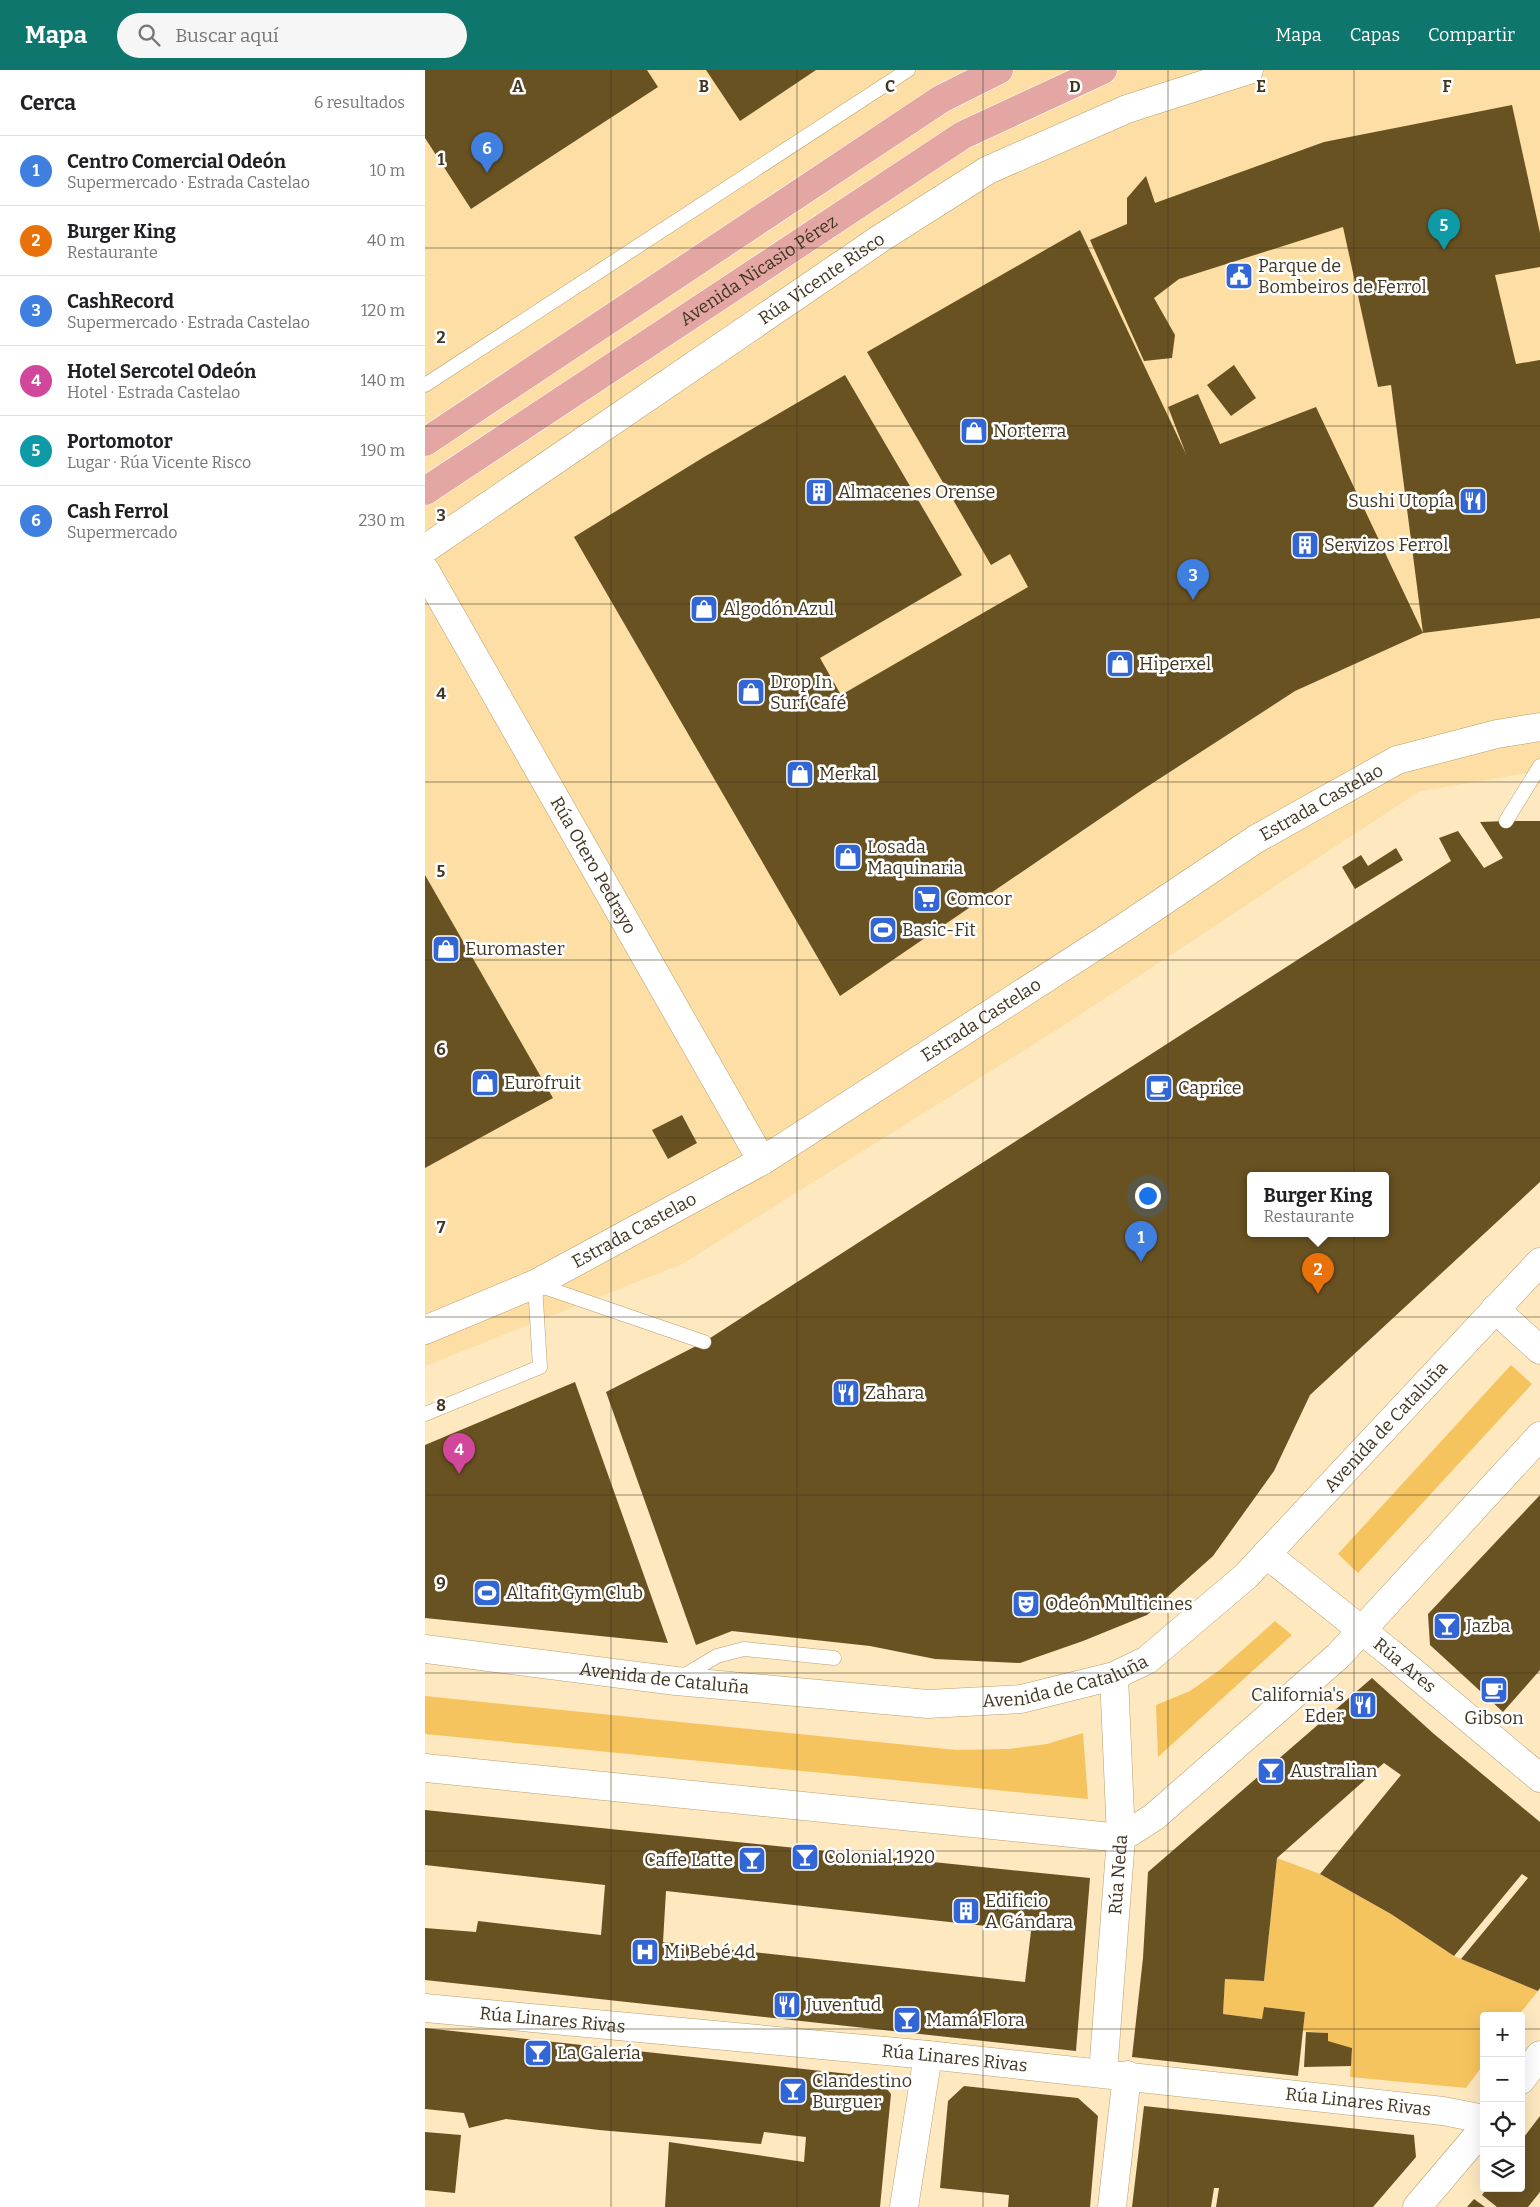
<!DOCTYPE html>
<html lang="es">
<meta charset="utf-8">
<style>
:root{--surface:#fff;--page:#f6f6f6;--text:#202124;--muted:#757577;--line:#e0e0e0;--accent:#0f766e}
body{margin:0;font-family:Bitter,serif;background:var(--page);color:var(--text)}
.controls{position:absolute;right:15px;bottom:15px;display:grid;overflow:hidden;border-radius:5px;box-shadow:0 5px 20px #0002}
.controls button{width:45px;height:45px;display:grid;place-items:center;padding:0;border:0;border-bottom:1px solid var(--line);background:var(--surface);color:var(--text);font:25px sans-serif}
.you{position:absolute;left:722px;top:1125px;width:18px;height:18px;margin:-12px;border:4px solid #fff;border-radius:50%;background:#1a73e8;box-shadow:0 0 0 8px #1a73e833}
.badge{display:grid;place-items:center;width:32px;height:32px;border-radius:50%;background:var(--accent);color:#fff;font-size:16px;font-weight:700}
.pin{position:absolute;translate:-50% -41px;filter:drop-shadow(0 1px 2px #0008)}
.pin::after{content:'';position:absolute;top:26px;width:18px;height:15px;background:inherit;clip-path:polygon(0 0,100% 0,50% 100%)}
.popup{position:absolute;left:822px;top:1102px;width:142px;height:65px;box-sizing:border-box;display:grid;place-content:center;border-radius:5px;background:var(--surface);filter:drop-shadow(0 1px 4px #0005);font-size:16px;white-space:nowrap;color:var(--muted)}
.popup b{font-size:19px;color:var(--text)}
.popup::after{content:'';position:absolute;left:50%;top:100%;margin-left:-10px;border:10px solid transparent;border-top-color:var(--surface)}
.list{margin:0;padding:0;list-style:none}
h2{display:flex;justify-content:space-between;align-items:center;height:65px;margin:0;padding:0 20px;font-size:21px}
h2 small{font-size:16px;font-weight:400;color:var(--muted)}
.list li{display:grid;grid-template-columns:32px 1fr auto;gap:15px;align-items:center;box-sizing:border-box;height:70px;padding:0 20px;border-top:1px solid var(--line)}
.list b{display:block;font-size:19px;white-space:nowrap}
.list p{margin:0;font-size:16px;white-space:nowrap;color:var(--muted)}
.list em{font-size:16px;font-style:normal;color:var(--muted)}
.icon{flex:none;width:28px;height:28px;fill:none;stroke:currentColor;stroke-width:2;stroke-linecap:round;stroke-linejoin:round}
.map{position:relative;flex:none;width:1115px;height:2137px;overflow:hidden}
header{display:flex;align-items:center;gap:30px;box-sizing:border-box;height:70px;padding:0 25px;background:var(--accent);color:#fff}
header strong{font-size:24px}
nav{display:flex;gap:28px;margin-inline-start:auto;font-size:18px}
.search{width:350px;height:45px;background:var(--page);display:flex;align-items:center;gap:12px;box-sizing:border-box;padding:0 18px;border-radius:28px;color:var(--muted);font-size:19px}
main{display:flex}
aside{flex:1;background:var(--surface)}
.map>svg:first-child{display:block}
.built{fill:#fddea4}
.green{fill:#f6c45e}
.building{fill:#695222;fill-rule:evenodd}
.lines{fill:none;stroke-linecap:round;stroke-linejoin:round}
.service-casing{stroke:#b89f6e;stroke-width:15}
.minor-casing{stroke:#b89f6e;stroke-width:29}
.tertiary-casing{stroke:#b89f6e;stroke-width:29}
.trunk-casing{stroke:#fff;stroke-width:29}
.service{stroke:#fff;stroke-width:14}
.minor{stroke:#fff;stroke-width:28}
.tertiary{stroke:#fff;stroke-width:28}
.trunk{stroke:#e3a6a2;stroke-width:28}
.grid{fill:none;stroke:#413622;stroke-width:1;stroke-opacity:0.55}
.labels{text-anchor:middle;stroke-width:5;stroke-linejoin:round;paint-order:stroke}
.poi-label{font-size:18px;fill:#413622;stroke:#fff;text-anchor:start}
.street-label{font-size:18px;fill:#413622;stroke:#fff}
.grid-label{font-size:16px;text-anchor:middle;font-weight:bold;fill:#413622;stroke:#fff;stroke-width:5;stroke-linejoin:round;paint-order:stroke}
</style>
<header>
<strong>Mapa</strong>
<div class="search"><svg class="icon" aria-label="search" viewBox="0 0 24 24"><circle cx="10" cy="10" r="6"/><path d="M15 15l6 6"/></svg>Buscar aquí</div>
<nav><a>Mapa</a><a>Capas</a><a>Compartir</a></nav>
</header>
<main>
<aside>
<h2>Cerca<small>6 resultados</small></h2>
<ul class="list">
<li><span class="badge" style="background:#3f7fe0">1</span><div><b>Centro Comercial Odeón</b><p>Supermercado · Estrada Castelao</p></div><em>10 m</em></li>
<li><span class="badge" style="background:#e8710a">2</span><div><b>Burger King</b><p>Restaurante</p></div><em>40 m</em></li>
<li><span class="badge" style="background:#3f7fe0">3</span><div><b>CashRecord</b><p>Supermercado · Estrada Castelao</p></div><em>120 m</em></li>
<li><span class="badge" style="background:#d1479c">4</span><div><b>Hotel Sercotel Odeón</b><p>Hotel · Estrada Castelao</p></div><em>140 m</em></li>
<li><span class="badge" style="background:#0f9aa8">5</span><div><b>Portomotor</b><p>Lugar · Rúa Vicente Risco</p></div><em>190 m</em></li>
<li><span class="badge" style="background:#3f7fe0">6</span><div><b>Cash Ferrol</b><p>Supermercado</p></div><em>230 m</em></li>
</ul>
</aside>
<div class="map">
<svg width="1115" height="2137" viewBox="0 0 1115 2137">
<rect width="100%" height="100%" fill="#fee8c0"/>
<!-- built -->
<path class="built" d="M0,0H1115V701L995,721L633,959L257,1194L0,1296Z"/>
<!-- green -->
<g class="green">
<path d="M1086,1295L1107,1314L933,1503L913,1484Z"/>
<path d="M850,1551L867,1565L733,1687L731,1635L765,1621L796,1599Z"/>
<path d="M0,1626L532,1680L584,1679L622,1674L658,1663L663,1729L0,1664Z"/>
<path d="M852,1788L895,1804L966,1844L1029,1886L1113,1921L1093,1946H1059V1994L1041,2018L925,2007L927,1978L903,1971L902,1963L878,1961L880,1942L839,1937L837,1949L798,1944L800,1909L839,1911Z"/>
</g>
<!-- building -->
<g class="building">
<path d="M0,0H222L233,17L46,139L0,68Z"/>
<path d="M281,0H391L315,51Z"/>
<path d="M1087,35L1115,163V197L1070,205L1091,294L1115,290V548L998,563L966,315L953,317L918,157L754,209L729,228L750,265L747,288L719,291L665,170L702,154V128L721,106L730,133L899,72Z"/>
<path d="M655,160L761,384L743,337L773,324L795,374L891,337L998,563L870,621L717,720L415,926L149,467L279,387L420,305L537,505L395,588L416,625L603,517L585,484L566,495L442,282Z"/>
<path d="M809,295L831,328L806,346L782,315Z"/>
<path d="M1081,751H1115V1112L885,1325L849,1401L788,1486L722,1545L658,1571L595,1593L510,1589L445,1576L307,1561L271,1575L181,1322L279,1272L1026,791L1014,768L1033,761L1059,798L1078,788L1055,752ZM826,1105H960V1163H826Z"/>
<path d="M971,778L978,790L930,819L917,797L936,785L943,796Z"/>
<path d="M0,805L128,1028L0,1098Z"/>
<path d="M257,1045L272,1073L243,1089L227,1060Z"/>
<path d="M150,1312L243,1573L0,1548V1375Z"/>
<path d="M1115,1425V1600L1078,1642L1005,1575L1003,1544Z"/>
<path d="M947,1608L1009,1664L1115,1752V1918L1113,1921L1036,1889L1103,1808L1097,1804L1029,1886L966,1844L895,1804L976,1705L959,1693L852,1788L839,1911L800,1909L798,1944L837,1949L839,1937L880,1942L873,2006L707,1987L718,1888L723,1802Z"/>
<path d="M0,1740L665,1808L651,1981L0,1910V1858L51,1862L53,1851L176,1865L180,1815L0,1795ZM241,1821L606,1861L600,1912L238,1872Z"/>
<path d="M0,1958L452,2007L466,2024L455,2137H240L244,2072L379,2092L381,2067L339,2062L336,2074L174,2060L81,2049L44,2058L39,2043L0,2039Z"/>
<path d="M881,1962L903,1963V1971L927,1978L926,1996L879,1997Z"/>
<path d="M539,2016L653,2028L673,2046L665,2137H583L584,2125L515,2118L523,2031Z"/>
<path d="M719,2036L989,2065L991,2087L948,2137H791L794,2118H789L786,2137H707Z"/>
<path d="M1115,2046V2122L1103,2137H1072L1057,2125L1062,2118H1096V2071Z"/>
<path d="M0,2062L36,2065L30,2123L0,2120Z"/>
<path d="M1049,2129L1060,2137H1042Z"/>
</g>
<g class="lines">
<defs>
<g id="service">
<path d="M0,315L483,0"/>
<path d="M1081,751L1115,696"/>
<path d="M0,1344L115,1297L110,1214L279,1272"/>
<path d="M255,1608L292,1586L319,1579L409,1588"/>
</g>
<g id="minor">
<path id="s1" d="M0,479L456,168L563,100L702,39L824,0"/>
<path id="s2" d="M0,500L337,1091"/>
<path d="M1070,1239L1115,1280"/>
<path id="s3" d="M0,1260L110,1214L337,1091L697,859L831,769L972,690L1072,664L1115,657"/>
<path id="s4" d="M841,1484L964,1582L1115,1708"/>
<path id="s5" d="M0,1579L251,1611L503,1634L596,1629L689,1606L722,1590L821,1506L1115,1192"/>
<path d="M0,1698L696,1768L729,1747L913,1586L1115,1366"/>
<path id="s6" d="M0,1938L503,1985L1018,2041L1059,2049"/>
<path id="s7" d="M678,2003L696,1768L689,1606"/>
<path d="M479,2137L503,1985"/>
<path d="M687,2137L702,2005"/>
</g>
<g id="tertiary">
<path d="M1096,2010L1115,1985"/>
<path d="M992,2137L1059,2058"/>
</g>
<g id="trunk">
<path d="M0,372L516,29L574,0"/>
<path id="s8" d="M0,421L538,65L678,0"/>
</g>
</defs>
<!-- service casing -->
<use href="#service" class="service-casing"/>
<!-- minor casing -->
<use href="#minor" class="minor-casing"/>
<!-- tertiary casing -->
<use href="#tertiary" class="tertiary-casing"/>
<!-- trunk casing -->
<use href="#trunk" class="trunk-casing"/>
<!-- service -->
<use href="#service" class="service"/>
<!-- minor -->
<use href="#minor" class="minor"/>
<!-- tertiary -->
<use href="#tertiary" class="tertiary"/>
<!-- trunk -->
<use href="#trunk" class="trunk"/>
</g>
<!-- grid -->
<path class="grid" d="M186,0V2137M372,0V2137M558,0V2137M743,0V2137M929,0V2137M0,178H1115M0,356H1115M0,534H1115M0,712H1115M0,890H1115M0,1068H1115M0,1247H1115M0,1425H1115M0,1603H1115M0,1781H1115M0,1959H1059M1096,1959H1115"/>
<!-- icons -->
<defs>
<symbol id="civic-square" viewBox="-11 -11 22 22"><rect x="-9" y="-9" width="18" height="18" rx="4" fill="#3366d5" stroke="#fff"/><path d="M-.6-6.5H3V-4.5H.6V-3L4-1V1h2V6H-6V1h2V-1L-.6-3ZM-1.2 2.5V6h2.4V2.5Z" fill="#fff"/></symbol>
<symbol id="shop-square" viewBox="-11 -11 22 22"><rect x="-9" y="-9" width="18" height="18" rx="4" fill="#3366d5" stroke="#fff"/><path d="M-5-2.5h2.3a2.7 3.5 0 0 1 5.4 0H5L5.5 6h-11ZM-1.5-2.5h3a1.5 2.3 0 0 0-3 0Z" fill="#fff"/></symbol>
<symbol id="building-square" viewBox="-11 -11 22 22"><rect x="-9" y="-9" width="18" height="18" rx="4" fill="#3366d5" stroke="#fff"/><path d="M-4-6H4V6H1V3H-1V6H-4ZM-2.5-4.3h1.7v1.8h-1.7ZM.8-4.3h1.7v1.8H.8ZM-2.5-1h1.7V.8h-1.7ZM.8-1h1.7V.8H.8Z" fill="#fff"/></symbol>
<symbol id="restaurant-square" viewBox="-11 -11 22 22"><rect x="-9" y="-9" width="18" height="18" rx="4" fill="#3366d5" stroke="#fff"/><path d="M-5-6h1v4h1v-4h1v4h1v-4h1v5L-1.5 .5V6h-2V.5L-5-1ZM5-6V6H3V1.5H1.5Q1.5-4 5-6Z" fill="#fff"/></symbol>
<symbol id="supermarket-square" viewBox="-11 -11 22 22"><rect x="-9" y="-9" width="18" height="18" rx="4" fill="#3366d5" stroke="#fff"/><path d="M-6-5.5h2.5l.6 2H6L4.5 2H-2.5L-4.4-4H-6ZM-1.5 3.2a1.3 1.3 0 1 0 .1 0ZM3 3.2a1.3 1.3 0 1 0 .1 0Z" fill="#fff"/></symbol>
<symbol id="stadium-square" viewBox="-11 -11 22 22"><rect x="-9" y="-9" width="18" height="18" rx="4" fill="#3366d5" stroke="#fff"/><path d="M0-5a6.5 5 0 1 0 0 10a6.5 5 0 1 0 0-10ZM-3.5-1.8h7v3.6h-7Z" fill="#fff"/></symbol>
<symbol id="cafe-square" viewBox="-11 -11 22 22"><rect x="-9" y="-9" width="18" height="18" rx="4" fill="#3366d5" stroke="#fff"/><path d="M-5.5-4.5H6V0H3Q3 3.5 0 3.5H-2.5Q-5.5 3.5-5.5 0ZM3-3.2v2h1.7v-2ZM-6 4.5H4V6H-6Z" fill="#fff"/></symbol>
<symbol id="theatre-square" viewBox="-11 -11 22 22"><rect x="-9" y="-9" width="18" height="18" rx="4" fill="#3366d5" stroke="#fff"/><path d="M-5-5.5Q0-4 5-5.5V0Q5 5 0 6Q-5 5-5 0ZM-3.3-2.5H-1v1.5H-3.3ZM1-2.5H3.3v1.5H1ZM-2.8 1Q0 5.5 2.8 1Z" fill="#fff"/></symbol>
<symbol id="bar-square" viewBox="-11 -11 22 22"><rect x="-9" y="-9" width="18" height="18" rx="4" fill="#3366d5" stroke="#fff"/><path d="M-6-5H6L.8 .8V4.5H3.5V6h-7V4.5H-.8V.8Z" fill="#fff"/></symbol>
<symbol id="hospital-square" viewBox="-11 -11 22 22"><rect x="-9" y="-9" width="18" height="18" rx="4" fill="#3366d5" stroke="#fff"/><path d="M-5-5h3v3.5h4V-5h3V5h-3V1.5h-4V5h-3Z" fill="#fff"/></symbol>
</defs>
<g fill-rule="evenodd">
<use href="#civic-square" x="798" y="190" width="32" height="32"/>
<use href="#shop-square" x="533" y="345" width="32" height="32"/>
<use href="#building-square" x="378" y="406" width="32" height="32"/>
<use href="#restaurant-square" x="1032" y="415" width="32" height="32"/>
<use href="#building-square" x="864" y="459" width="32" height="32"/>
<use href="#shop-square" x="263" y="523" width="32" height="32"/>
<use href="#shop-square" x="679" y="578" width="32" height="32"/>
<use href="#shop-square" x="310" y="606" width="32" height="32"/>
<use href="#shop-square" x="359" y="688" width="32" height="32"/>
<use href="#shop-square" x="407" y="771" width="32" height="32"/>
<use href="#supermarket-square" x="486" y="813" width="32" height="32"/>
<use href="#stadium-square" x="442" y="844" width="32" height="32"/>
<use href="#shop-square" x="5" y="863" width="32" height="32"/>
<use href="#shop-square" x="44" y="997" width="32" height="32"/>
<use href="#cafe-square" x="718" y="1002" width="32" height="32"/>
<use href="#restaurant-square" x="405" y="1307" width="32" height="32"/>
<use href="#stadium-square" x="46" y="1507" width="32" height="32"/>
<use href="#theatre-square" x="585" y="1518" width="32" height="32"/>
<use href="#bar-square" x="1006" y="1540" width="32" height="32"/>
<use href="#cafe-square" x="1053" y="1604" width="32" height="32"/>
<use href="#restaurant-square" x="922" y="1619" width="32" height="32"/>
<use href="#bar-square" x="830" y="1685" width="32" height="32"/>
<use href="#bar-square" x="364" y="1771" width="32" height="32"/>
<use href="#bar-square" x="311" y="1774" width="32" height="32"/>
<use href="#building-square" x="525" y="1825" width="32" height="32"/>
<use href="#hospital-square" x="204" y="1866" width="32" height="32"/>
<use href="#restaurant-square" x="346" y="1919" width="32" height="32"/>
<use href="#bar-square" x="466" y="1934" width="32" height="32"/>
<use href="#bar-square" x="97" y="1967" width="32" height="32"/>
<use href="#bar-square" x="352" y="2005" width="32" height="32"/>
</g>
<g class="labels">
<!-- poi labels -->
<g class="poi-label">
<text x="833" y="202">Parque de<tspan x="833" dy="21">Bombeiros de Ferrol</tspan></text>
<text x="568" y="367">Norterra</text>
<text x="413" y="428">Almacenes Orense</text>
<text x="1029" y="437" text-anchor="end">Sushi Utopía</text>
<text x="899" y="481">Servizos Ferrol</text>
<text x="298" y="545">Algodón Azul</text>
<text x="714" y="600">Hiperxel</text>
<text x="345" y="618">Drop In<tspan x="345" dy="21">Surf Café</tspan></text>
<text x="394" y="710">Merkal</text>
<text x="442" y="783">Losada<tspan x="442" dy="21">Maquinaria</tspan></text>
<text x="521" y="835">Comcor</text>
<text x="477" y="866">Basic-Fit</text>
<text x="40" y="885">Euromaster</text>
<text x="79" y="1019">Eurofruit</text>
<text x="753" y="1024">Caprice</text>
<text x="440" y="1329">Zahara</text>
<text x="81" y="1529">Altafit Gym Club</text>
<text x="620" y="1540">Odeón Multicines</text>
<text x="1041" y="1562">Jazba</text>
<text x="919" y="1631" text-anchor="end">California's<tspan x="919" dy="21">Eder</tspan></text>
<text x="1069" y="1654" text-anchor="middle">Gibson</text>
<text x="865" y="1707">Australian</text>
<text x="399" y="1793">Colonial 1920</text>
<text x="308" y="1796" text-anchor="end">Caffe Latte</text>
<text x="560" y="1837">Edificio<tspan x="560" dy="21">A Gándara</tspan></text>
<text x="239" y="1888">Mi Bebé 4d</text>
<text x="381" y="1941">Juventud</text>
<text x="501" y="1956">Mamá Flora</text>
<text x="132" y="1989">La Galería</text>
<text x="387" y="2017">Clandestino<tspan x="387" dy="21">Burguer</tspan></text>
</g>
<!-- street labels -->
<g class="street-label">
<text dy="6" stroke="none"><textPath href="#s8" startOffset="400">Avenida Nicasio Pérez</textPath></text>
<text dy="6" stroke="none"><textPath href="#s1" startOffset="480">Rúa Vicente Risco</textPath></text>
<text dy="6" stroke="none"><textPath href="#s3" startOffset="1042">Estrada Castelao</textPath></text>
<text dy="6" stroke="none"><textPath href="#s2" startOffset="340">Rúa Otero Pedrayo</textPath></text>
<text dy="6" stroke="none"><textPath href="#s3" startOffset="638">Estrada Castelao</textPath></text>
<text dy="6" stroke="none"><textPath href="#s3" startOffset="232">Estrada Castelao</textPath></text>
<text dy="6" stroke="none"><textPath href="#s5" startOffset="1066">Avenida de Cataluña</textPath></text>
<text dy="6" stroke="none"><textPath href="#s4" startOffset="178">Rúa Ares</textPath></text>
<text dy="6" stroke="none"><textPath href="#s5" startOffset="241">Avenida de Cataluña</textPath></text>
<text dy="6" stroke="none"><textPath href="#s5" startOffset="646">Avenida de Cataluña</textPath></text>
<text dy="6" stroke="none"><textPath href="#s7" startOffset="199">Rúa Neda</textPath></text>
<text dy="6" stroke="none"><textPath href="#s6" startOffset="128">Rúa Linares Rivas</textPath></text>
<text dy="6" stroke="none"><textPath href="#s6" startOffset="532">Rúa Linares Rivas</textPath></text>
<text dy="6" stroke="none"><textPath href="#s6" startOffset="938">Rúa Linares Rivas</textPath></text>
</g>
</g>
<g class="grid-label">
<text x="93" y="22">A</text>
<text x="279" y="22">B</text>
<text x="465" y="22">C</text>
<text x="650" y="22">D</text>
<text x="836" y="22">E</text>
<text x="1022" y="22">F</text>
<text x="16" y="95">1</text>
<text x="16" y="273">2</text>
<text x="16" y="451">3</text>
<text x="16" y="629">4</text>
<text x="16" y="807">5</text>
<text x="16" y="985">6</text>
<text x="16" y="1163">7</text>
<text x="16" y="1341">8</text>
<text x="16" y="1519">9</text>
</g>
</svg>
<div class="controls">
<button>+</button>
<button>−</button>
<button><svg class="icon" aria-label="locate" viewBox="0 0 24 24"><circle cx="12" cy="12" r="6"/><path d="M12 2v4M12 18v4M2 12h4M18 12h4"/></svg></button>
<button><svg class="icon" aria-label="layers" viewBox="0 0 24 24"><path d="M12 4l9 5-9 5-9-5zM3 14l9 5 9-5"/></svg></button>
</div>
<div class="you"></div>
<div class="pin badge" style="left:716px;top:1192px;background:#3f7fe0">1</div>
<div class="pin badge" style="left:893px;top:1224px;background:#e8710a">2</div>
<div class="popup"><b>Burger King</b>Restaurante</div>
<div class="pin badge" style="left:768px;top:530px;background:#3f7fe0">3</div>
<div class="pin badge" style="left:34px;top:1404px;background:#d1479c">4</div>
<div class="pin badge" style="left:1019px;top:180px;background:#0f9aa8">5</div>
<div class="pin badge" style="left:62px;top:103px;background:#3f7fe0">6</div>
</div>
</main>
